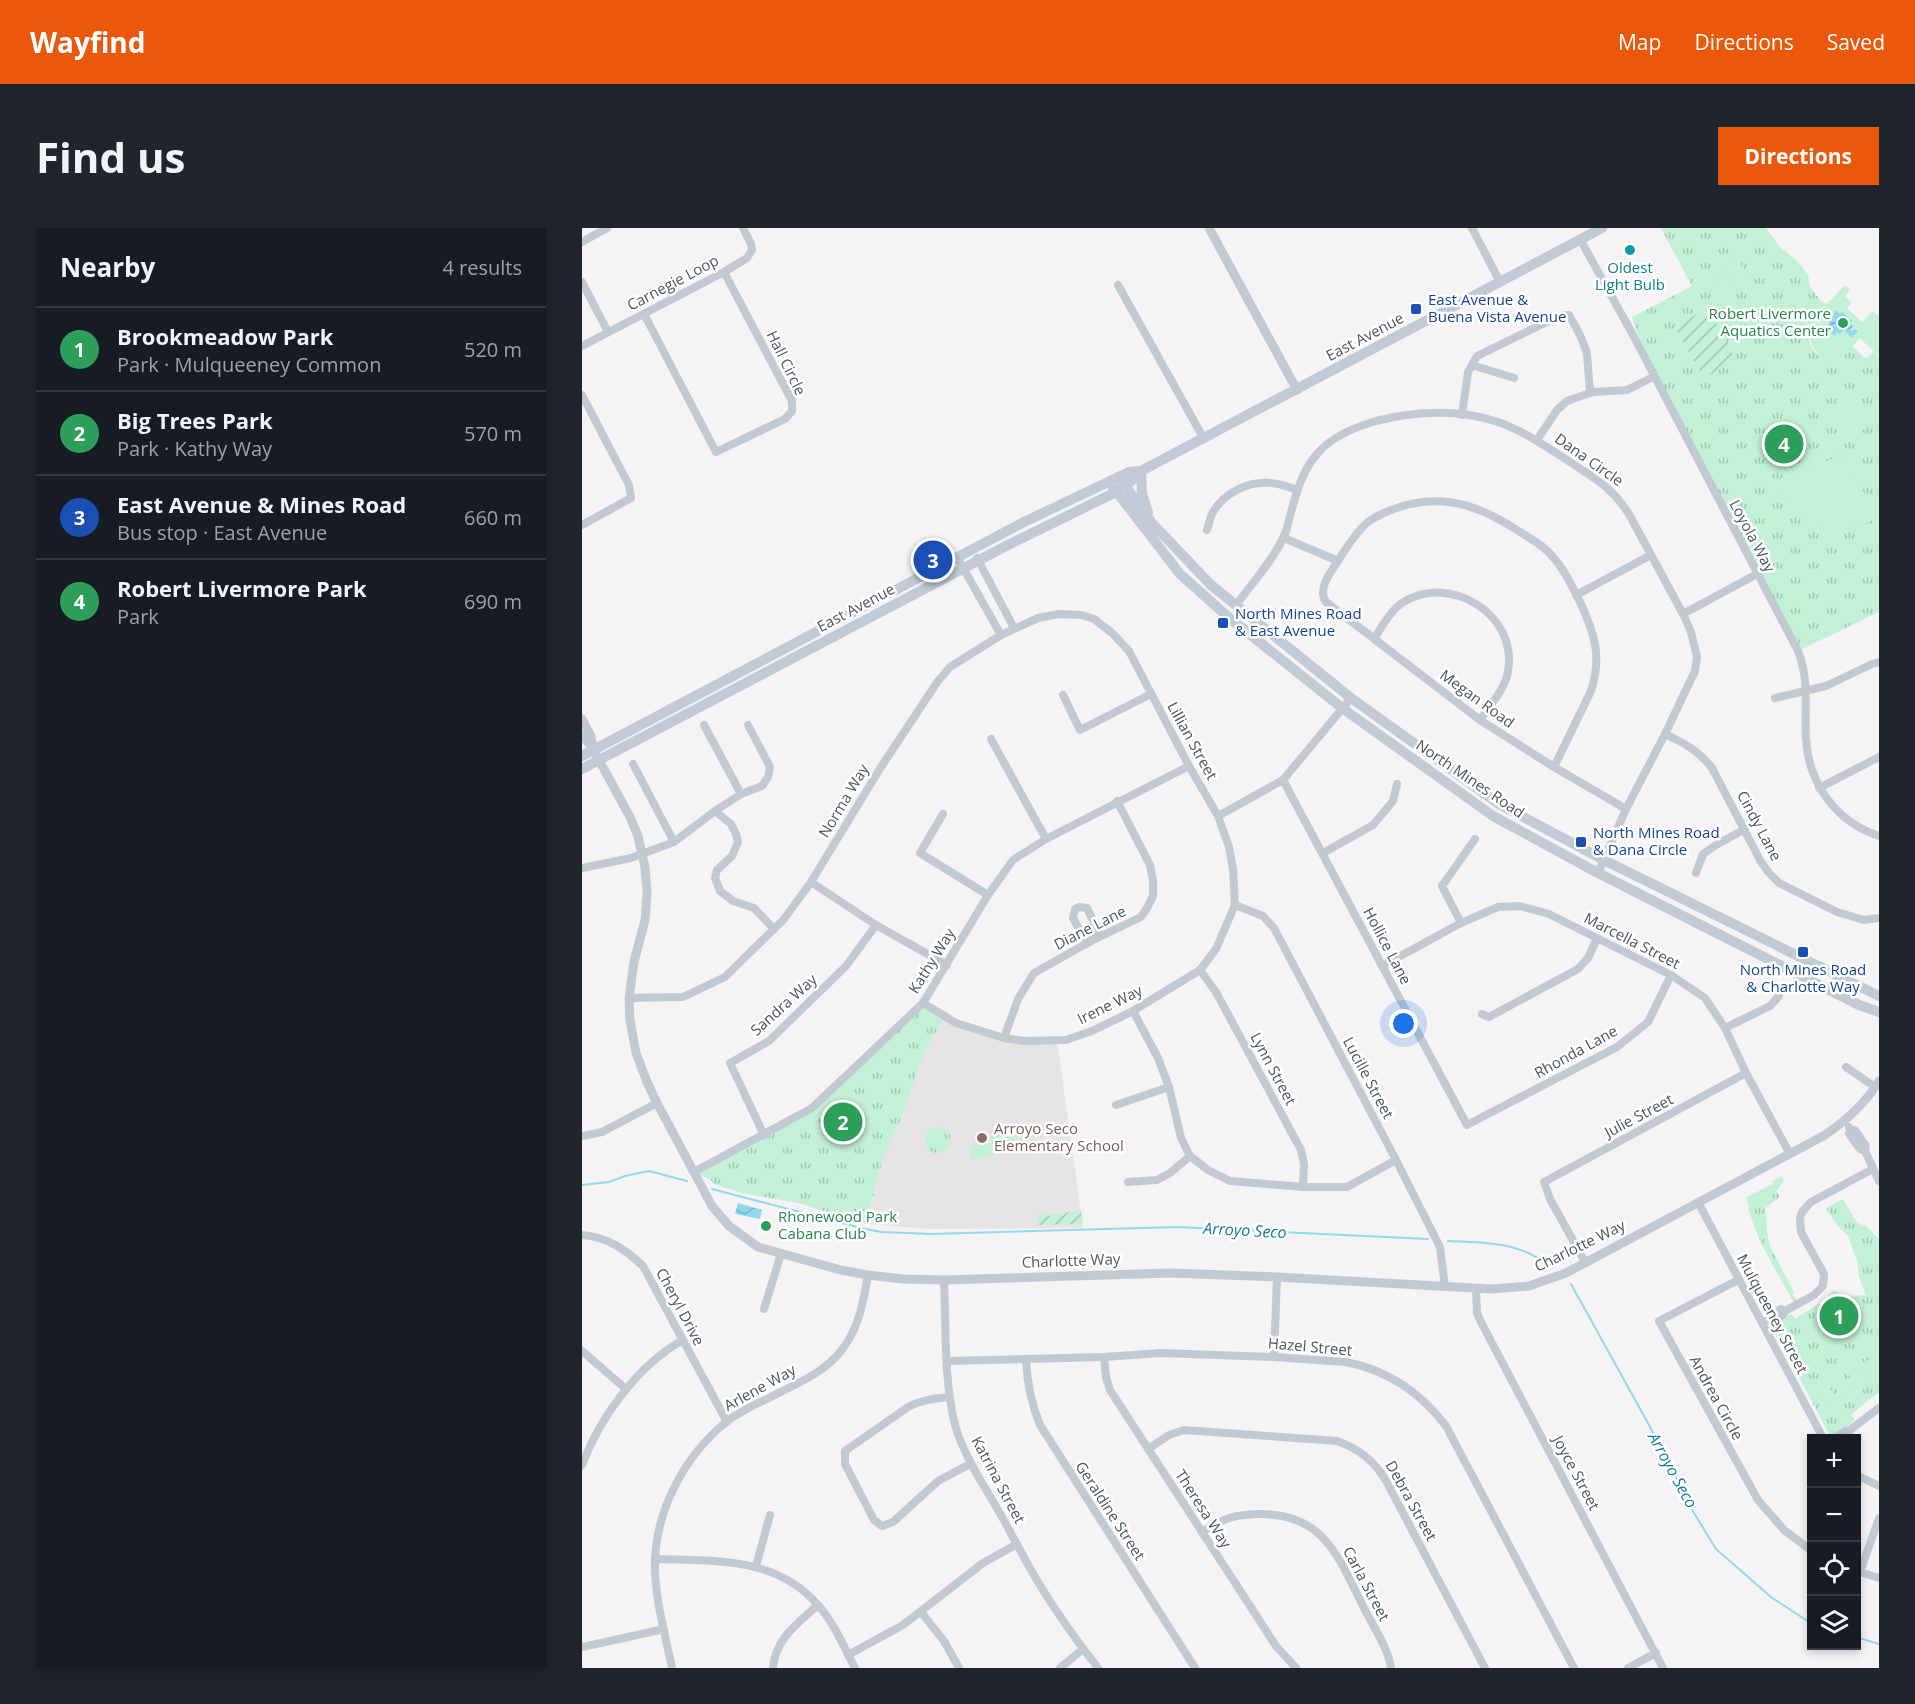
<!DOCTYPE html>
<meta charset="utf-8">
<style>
:root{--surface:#171b24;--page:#20242c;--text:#f1f3f6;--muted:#9ea1a6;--line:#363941;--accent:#ea580c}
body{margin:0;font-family:"Open Sans",sans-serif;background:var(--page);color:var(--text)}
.controls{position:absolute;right:18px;bottom:18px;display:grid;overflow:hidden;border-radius:0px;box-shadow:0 3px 9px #0003}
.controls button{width:54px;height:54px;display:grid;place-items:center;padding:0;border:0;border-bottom:2px solid var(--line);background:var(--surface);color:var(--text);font:30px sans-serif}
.you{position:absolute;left:822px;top:796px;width:21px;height:21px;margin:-15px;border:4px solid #fff;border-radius:50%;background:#1a73e8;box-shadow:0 0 0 9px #1a73e833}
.badge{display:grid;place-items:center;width:39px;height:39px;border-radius:50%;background:var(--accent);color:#fff;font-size:20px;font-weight:700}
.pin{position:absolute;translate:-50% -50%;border:3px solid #fff;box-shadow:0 2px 6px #0006}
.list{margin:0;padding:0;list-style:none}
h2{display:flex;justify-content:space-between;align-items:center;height:78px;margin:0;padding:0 24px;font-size:26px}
h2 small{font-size:20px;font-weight:400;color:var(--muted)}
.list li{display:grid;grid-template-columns:39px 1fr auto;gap:18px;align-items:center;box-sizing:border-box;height:84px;padding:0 24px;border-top:2px solid var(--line)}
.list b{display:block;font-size:22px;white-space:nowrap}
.list p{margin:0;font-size:20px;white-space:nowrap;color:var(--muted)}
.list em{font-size:20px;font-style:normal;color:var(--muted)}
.icon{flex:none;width:33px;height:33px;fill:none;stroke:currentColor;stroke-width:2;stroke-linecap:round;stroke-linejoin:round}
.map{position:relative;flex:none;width:1297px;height:1440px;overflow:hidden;border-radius:0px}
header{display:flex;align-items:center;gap:36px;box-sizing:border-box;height:84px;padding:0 30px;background:var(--accent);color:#fff}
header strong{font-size:28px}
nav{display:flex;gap:33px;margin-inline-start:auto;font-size:21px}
.intro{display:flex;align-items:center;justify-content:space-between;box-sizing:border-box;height:144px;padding:0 36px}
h1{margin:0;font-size:42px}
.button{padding:15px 27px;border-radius:0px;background:var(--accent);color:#fff;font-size:21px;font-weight:700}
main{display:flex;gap:36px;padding:0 36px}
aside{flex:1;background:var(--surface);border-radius:0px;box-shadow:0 3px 9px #0003}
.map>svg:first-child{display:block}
.education{fill:#e6e4e5}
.park{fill:url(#park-tufts)}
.garden{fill:url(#garden-furrows)}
.pitch{fill:#c3f1d5}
.water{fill:url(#water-waves)}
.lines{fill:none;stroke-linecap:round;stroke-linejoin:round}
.stream{stroke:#90daee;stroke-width:2}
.minor{stroke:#c1cad2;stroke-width:8}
.tertiary{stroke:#c1cad2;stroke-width:9}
.secondary{stroke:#c1cbd6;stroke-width:10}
.culture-dot{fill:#0f9aa8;stroke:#fff;stroke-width:2}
.transit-dot{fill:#1a4fb4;stroke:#fff;stroke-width:2}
.leisure-dot{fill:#2e9e5b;stroke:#fff;stroke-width:2}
.education-dot{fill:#8d6e63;stroke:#fff;stroke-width:2}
.labels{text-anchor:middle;stroke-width:5;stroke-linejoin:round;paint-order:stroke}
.culture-label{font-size:15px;fill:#0d838f;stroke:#fff}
.street-label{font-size:15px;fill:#4a5661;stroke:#fff}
.transit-label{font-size:15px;fill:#164399;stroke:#fff;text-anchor:start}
.leisure-label{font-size:15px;fill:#27864d;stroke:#fff;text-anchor:end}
.education-label{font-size:15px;fill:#785e54;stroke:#fff;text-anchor:start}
.water-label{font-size:16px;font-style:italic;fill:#0c7c9b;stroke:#fff}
</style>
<header>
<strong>Wayfind</strong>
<nav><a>Map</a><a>Directions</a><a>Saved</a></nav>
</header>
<div class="intro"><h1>Find us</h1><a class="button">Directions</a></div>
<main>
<aside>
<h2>Nearby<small>4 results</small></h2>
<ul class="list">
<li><span class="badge" style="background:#2e9e5b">1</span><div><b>Brookmeadow Park</b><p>Park · Mulqueeney Common</p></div><em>520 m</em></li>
<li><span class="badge" style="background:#2e9e5b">2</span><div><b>Big Trees Park</b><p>Park · Kathy Way</p></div><em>570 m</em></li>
<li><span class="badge" style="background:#1a4fb4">3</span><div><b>East Avenue &amp; Mines Road</b><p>Bus stop · East Avenue</p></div><em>660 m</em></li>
<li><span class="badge" style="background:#2e9e5b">4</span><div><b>Robert Livermore Park</b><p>Park</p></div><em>690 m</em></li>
</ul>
</aside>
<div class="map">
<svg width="1297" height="1440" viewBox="0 0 1297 1440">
<defs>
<pattern id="park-tufts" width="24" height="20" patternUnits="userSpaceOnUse" patternTransform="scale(1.5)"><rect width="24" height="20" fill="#c3f1d5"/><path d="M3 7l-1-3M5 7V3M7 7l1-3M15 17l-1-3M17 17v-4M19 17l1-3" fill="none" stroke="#a0c6b0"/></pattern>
<pattern id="garden-furrows" width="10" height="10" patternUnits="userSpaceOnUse" patternTransform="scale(1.5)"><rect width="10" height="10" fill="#c3f1d5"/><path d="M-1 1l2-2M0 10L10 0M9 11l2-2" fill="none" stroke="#a0c6b0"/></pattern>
<pattern id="water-waves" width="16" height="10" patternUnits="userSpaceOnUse" patternTransform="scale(1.5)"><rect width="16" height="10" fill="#90daee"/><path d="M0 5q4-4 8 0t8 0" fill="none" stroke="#78b4c4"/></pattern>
</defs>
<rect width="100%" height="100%" fill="#f5f3f3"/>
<!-- education -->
<path class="education" d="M362,788L422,810L475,812L501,1000L349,1001L284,996L299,938L323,881L342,825Z"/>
<!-- park -->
<g class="park">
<path d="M1079,0H1184L1198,19L1216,34L1226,47L1228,59L1240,74L1245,76L1239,81L1226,89C1225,101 1225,119 1236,127C1241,131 1250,132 1256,134L1270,118L1284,131L1291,124L1297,129V384L1216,423L1071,149L1050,89L1110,58Z"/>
<path d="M341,775L362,788L342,825L323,881L299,938L284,996L216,975L160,965L132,956L129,952L112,944L230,880Z"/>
<circle cx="356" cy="912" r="13"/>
<path d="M1200,948L1202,953L1194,963L1198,969L1183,980L1187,1016L1212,1064L1211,1067L1214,1072L1211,1073C1196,1045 1167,1001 1165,969L1191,956L1190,953Z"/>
<path d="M1261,971L1275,995L1284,998L1297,1011V1165L1293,1167L1269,1187L1273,1192L1254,1207L1250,1208L1247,1206L1189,1096L1209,1086L1213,1091L1244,1071L1251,1062L1266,1068L1284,1067L1277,1048L1275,1032L1266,1008L1254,996L1244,980Z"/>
</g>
<!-- garden -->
<g class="garden">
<path d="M1127,80L1154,133L1121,150L1093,98Z"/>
<path d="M499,982L501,996L457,997L455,986L464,985L466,988Z"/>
</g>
<!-- pitch -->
<g class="pitch">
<path d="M1155,29L1166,50L1157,56L1146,34Z"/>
<path d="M1139,38L1150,59L1140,64L1129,43Z"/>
<path d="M1263,57L1268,62L1263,68L1270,75L1265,80L1280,94L1291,83L1297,89V129L1278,110L1256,134H1243C1226,117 1222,100 1229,78L1232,75L1240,81Z"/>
<path d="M1169,75L1180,96L1170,101L1159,80Z"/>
<path d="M1152,83L1164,104L1154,110L1143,88Z"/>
<path d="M1277,171L1290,197L1263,211L1250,185Z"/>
<path d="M1256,227C1267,228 1264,236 1271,243L1295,290C1253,312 1217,298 1195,258L1241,234L1249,232L1252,228Z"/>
<path d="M448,899L452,921L440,923L436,901Z"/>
<path d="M434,901L438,923L426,925L422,903Z"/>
<path d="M421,903L424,925L412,927L408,905Z"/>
<path d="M409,915L411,928L389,932L387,918Z"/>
<path d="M1290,1130L1297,1143V1153L1291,1156L1280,1135Z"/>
<path d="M1275,1138L1286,1159L1276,1164L1265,1143Z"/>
<path d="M1260,1146L1271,1167L1261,1172L1250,1151Z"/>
<path d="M1245,1154L1256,1174L1246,1180L1235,1159Z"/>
</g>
<!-- water -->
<g class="water">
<path d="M1254,82L1258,86L1260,84L1270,93L1268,95L1271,98L1268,102L1270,103L1273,101L1276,103L1270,110L1262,102L1258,106L1255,104L1252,108L1248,102L1247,93Z"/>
<path d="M156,975L180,982L178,991L153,986Z"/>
</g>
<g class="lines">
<!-- stream -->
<g class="stream">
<path d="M0,957L27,954L43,948L67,943L105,953"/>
<path d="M130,961L279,1000L299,1004L349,1006L595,999L846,1011"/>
<path d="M866,1013C900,1014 943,1014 968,1040"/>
<path d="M989,1056L1067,1197L1112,1285L1134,1321L1189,1369L1230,1396"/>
<path d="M1274,1409L1297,1416"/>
</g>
<!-- minor -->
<g class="minor">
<path d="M890,0L918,54"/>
<path d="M998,11L1051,107L1216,423C1228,453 1222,480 1224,510C1226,555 1254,594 1297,608"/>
<path d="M0,14L25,0"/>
<path d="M0,54L26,104"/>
<path d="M536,57L622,211"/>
<path d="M62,86L134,224L203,191L210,183V173L142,44"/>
<path d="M0,118L142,44L165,30L170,22L169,16L161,0"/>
<path d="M890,137L932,150"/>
<path d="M0,167L47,257L49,270L0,297"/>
<path d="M880,187L886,144L895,128L977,88L987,87L998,107L1005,125L1008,165"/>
<path d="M955,212L975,182L985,173L1011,164L1045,162L1071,149"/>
<path d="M625,302C627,296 628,289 631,284C642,265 666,253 688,255C697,255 707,259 715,262"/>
<path d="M702,310L756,333"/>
<path d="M375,329L419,407"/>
<path d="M395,330L432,400"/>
<path d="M994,367L1069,327"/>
<path d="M654,377C669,357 691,332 701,310C705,303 706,295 708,288C714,266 720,243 735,226C750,208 773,199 794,193C834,183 876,181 916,194C942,203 965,219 988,234C1014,251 1031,260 1048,288L1101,386L1109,404L1115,429L1113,443L1083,506L1044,581L1016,645"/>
<path d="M1101,386L1175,346"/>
<path d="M792,411C800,399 808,383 820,375C868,344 937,387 926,444C923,461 908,477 898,492"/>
<path d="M481,467L498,502L569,466"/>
<path d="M1193,470L1244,458L1290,436L1297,434"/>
<path d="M122,497L159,566"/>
<path d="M1083,506C1102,515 1117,523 1130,540L1179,634L1187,645L1197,655L1255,684L1282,692L1297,690"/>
<path d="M409,511L464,611"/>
<path d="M51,536L92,614"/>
<path d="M972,539L1009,463C1020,429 1013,407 999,376C991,360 983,342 971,329C962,317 947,310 935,302C901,280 868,267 828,276C813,280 798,285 786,294C774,304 764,320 756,333C748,345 735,361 744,374L898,492L972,539L1044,581"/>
<path d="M701,552L885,897L1035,819L1066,794L1089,747"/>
<path d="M1237,560L1297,529"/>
<path d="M133,583L149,596L154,606L156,614L150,628L135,642L133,650L138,663L151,673L172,680L192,701"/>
<path d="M361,586L338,625L406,667"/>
<path d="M636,588L701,552L769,470"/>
<path d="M741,625L791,597L811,573L815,556"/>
<path d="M0,640L49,630L92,614L133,583L159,566L180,558L186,549L188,539L166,497"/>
<path d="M1114,645L1121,626L1134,617L1163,601"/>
<path d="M229,654L294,697L365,737"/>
<path d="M653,677L681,688L692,700L814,932L858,1019L863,1059"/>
<path d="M497,679L505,680L517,705L511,712H503L491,690L493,681Z"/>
<path d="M879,695L860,658L893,611"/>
<path d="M800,738L879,695L916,679L938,678L967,686L1089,747L1123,770L1143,800L1164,845L1208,926"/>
<path d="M618,742L634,764L719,922L722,936L721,959"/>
<path d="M47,770L101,769L143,749L202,691L229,654L299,539L356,453L368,439L419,407L456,390L477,386L500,387L512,391L530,405L547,423L607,538L636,588L647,619L651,641L653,677L634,721L618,742L551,783L510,803L484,812L442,813L422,810L374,795L341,775"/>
<path d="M551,783L576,830L587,859L599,910L608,928L626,942L648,953L721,959H765L814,932"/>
<path d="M900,786L907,789L996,741L1006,730L1015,710"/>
<path d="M1143,800L1188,778L1197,768"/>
<path d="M422,810L436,771L452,745L511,712L559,689L565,680L571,668V653L568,637L535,573"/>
<path d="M1264,839L1293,859"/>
<path d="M534,877L587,859"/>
<path d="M1267,899L1268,902L1267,906L1278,921L1283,923"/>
<path d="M1268,902H1273L1284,918L1283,923L1297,953"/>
<path d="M182,907L148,835L187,813L264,738L294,697"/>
<path d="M0,908L20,904L75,875"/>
<path d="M112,944L230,880L341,775L406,667L431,632L464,611L607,538"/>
<path d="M546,954L575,952L588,945L608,928"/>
<path d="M1116,974L1241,1210"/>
<path d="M0,1007C25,1009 43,1021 61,1038L145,1194"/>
<path d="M1003,1034L968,971L962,954L1164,845"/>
<path d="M362,1052C364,1097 362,1154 373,1197C382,1228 400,1254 416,1282C430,1306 442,1331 456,1354C474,1384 494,1412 516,1440"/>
<path d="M1156,1052L1077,1093L1176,1272L1202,1302L1230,1323"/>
<path d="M894,1060L895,1085L899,1094L1081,1440"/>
<path d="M182,1081L199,1026"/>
<path d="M1187,1091L1191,1093L1201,1087L1203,1083L1232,1067L1241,1058L1242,1046L1219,1004L1218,990L1220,984L1229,974L1291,941"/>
<path d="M1183,1093L1187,1091V1087L1199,1081L1203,1083"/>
<path d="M0,1123L44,1161"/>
<path d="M522,1129L524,1149L528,1162L694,1418L714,1440"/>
<path d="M692,1129L695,1049"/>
<path d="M444,1131C445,1155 449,1175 458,1197L613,1440"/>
<path d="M365,1133L522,1129L578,1125L692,1129L764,1134C805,1142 839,1165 864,1198L992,1440"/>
<path d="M367,1169C352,1170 339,1172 326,1179L263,1223V1236L292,1292L300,1298L311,1294L356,1253L388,1236"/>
<path d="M1253,1210L1263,1203L1268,1202L1297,1180"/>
<path d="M566,1221L587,1207L602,1202L755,1213C777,1221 791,1232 803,1251L903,1440"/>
<path d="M0,1237C18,1189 56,1137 101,1112"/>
<path d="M1274,1247L1297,1258"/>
<path d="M620,1304C642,1290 653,1286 680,1286C743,1287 756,1329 781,1378C789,1395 807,1421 809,1440"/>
<path d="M73,1331C131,1333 194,1328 236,1377C252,1395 262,1419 273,1440"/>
<path d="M174,1338L188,1287"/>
<path d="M1274,1342L1278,1344L1297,1290"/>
<path d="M1278,1344L1297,1350"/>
<path d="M339,1384L362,1413L377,1440"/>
<path d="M0,1419L82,1401"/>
<path d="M266,1427L321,1397L401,1335L435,1316"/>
<path d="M90,1440C83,1405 72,1369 73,1332C75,1280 103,1228 143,1195C156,1184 172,1177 187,1170C211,1157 241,1146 259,1123C277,1100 281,1076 286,1047"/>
<path d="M191,1440C193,1411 216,1395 236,1377"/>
<path d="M478,1440L501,1421"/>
<path d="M1046,1440L1074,1425"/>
</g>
<!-- tertiary -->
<g class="tertiary">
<path d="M627,0L715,162"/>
<path d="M0,491L9,508L11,521"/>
<path d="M0,507L11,521L48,589L56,608L63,639L65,665L63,692L52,734L47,770L48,792L54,825L65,854L75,875L130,978L147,998L176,1019L259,1042L286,1047L321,1051L362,1052L589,1045L695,1049L910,1061L947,1058L984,1045L1243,907C1265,892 1283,876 1297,853"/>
</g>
<!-- secondary -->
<g class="secondary">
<path d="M559,243L560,266L566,284"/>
<path d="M537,249L569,294L629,357L769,470L917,576L1022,632L1297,768"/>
<path d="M527,254L598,346L645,388L760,480L911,588L1016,645L1277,777L1297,784"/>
<path d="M0,528L440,295L547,244L559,243"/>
<path d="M0,541L424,318L534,264L552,251L559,243L1020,0"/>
</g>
</g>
<!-- markers -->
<circle class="culture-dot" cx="1048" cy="22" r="6"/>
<g class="transit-dot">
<rect x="828" y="75" width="12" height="12" rx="3"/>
<rect x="635" y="389" width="12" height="12" rx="3"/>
<rect x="993" y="608" width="12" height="12" rx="3"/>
<rect x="1215" y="718" width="12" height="12" rx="3"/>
</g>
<g class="leisure-dot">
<circle cx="1261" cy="95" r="6"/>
<circle cx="184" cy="998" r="6"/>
</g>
<circle class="education-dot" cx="400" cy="910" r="6"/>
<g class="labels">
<!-- culture labels -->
<g class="culture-label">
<text x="1048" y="45">Oldest<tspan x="1048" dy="17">Light Bulb</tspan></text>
</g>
<!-- street labels -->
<g class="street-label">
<text transform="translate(91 55) rotate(-28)" y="5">Carnegie Loop</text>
<text transform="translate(783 109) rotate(-28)" y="5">East Avenue</text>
<text transform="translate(204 135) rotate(64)" y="5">Hall Circle</text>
<text transform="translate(1007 232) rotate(35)" y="5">Dana Circle</text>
<text transform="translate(1170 308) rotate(62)" y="5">Loyola Way</text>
<text transform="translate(274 380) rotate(-28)" y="5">East Avenue</text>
<text transform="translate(895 471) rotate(36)" y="5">Megan Road</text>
<text transform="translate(610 513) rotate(61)" y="5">Lillian Street</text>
<text transform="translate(888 551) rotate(34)" y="5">North Mines Road</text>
<text transform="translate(262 573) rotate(-59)" y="5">Norma Way</text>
<text transform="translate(1177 598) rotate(62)" y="5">Cindy Lane</text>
<text transform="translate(508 700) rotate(-27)" y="5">Diane Lane</text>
<text transform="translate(1050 713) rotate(27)" y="5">Marcella Street</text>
<text transform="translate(805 718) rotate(62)" y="5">Hollice Lane</text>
<text transform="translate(350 733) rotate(-58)" y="5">Kathy Way</text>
<text transform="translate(202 777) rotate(-42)" y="5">Sandra Way</text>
<text transform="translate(528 777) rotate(-26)" y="5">Irene Way</text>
<text transform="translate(994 824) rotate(-29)" y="5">Rhonda Lane</text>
<text transform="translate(691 841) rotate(62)" y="5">Lynn Street</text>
<text transform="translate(786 850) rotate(62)" y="5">Lucille Street</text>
<text transform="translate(1057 888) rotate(-28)" y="5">Julie Street</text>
<text transform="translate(998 1018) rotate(-26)" y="5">Charlotte Way</text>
<text transform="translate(489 1033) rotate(-2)" y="5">Charlotte Way</text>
<text transform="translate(98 1079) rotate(62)" y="5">Cheryl Drive</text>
<text transform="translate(1190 1086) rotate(62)" y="5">Mulqueeney Street</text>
<text transform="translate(728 1119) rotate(5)" y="5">Hazel Street</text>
<text transform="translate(178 1160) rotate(-29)" y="5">Arlene Way</text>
<text transform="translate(1134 1170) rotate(61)" y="5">Andrea Circle</text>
<text transform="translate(994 1245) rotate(62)" y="5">Joyce Street</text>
<text transform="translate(416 1252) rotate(62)" y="5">Katrina Street</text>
<text transform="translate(829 1273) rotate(61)" y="5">Debra Street</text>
<text transform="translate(621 1281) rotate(57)" y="5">Theresa Way</text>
<text transform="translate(528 1283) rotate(57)" y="5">Geraldine Street</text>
<text transform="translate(784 1356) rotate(62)" y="5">Carla Street</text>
</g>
<!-- transit labels -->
<g class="transit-label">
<text x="846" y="77">East Avenue &amp;<tspan x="846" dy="17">Buena Vista Avenue</tspan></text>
<text x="653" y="391">North Mines Road<tspan x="653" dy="17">&amp; East Avenue</tspan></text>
<text x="1011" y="610">North Mines Road<tspan x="1011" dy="17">&amp; Dana Circle</tspan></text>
<text x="1221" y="747" text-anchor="middle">North Mines Road<tspan x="1221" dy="17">&amp; Charlotte Way</tspan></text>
</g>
<!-- leisure labels -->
<g class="leisure-label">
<text x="1249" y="91">Robert Livermore<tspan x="1249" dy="17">Aquatics Center</tspan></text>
<text x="196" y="994" text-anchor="start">Rhonewood Park<tspan x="196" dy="17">Cabana Club</tspan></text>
</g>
<!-- education labels -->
<g class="education-label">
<text x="412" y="906">Arroyo Seco<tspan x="412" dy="17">Elementary School</tspan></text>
</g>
<!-- water labels -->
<g class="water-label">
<text transform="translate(663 1002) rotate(3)" y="6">Arroyo Seco</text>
<text transform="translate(1091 1242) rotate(61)" y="6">Arroyo Seco</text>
</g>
</g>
</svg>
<div class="controls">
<button>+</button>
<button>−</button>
<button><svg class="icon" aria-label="locate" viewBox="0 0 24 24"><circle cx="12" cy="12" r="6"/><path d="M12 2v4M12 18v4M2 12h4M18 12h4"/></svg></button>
<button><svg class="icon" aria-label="layers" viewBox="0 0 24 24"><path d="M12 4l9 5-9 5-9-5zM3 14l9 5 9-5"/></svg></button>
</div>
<div class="you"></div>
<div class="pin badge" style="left:1257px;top:1088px;background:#2e9e5b">1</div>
<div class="pin badge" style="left:261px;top:894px;background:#2e9e5b">2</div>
<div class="pin badge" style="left:351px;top:332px;background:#1a4fb4">3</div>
<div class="pin badge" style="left:1202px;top:216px;background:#2e9e5b">4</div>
</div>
</main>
